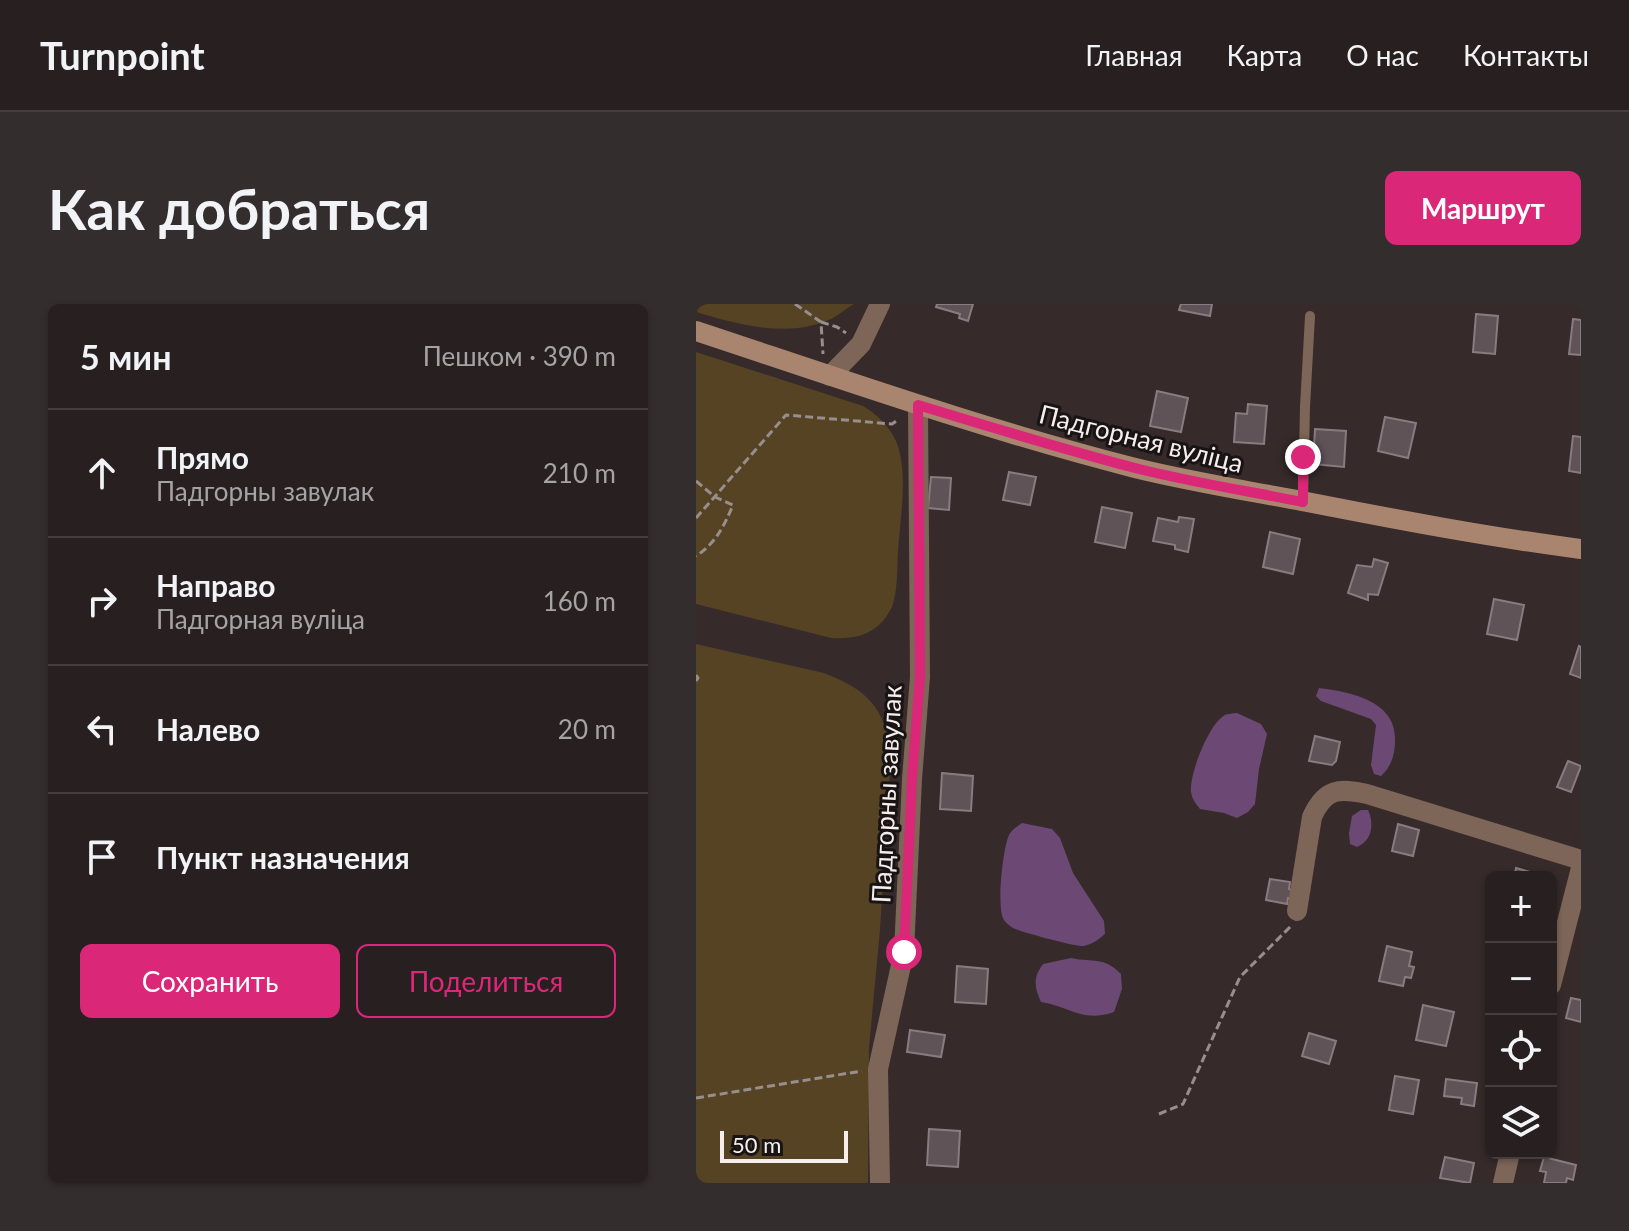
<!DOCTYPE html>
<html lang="ru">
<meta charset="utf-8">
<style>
:root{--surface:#282020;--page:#342d2d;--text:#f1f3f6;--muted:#a5a3a5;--line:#443e3e;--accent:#db2777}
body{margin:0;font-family:Lato,sans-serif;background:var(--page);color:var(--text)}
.controls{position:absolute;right:24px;bottom:24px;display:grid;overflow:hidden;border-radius:12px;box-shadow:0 2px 6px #0004}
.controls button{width:72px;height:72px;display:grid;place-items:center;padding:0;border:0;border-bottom:2px solid var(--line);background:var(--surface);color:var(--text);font:40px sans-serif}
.scale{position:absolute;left:24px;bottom:20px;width:128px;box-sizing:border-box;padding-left:8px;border:4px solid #f6eeed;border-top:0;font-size:22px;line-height:28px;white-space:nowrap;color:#f6eeed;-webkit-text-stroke:6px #191414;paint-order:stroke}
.stop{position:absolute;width:24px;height:24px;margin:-18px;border:6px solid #db2777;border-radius:50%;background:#fff}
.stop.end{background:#db2777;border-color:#fff;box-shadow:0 2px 8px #0008}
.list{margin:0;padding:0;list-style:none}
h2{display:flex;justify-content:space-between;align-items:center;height:104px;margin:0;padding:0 32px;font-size:34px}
h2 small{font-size:26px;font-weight:400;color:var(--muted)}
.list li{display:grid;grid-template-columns:52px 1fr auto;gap:24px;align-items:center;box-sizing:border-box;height:128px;padding:0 32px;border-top:2px solid var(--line)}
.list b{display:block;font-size:30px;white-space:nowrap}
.list p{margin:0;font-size:26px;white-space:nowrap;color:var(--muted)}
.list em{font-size:26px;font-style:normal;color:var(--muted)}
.actions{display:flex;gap:16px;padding:24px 32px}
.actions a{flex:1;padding:18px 0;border:2px solid var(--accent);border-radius:12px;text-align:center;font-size:28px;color:var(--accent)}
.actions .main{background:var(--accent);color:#fff}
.icon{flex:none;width:44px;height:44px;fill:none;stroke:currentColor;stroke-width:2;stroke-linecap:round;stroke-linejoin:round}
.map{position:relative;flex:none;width:885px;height:879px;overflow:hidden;border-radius:12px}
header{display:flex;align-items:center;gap:48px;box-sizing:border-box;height:112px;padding:0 40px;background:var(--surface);border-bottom:2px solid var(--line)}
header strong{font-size:38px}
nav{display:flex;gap:44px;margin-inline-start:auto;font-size:28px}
.intro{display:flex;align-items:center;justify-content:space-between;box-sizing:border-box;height:192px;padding:0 48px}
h1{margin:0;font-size:56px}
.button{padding:20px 36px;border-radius:12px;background:var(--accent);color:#fff;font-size:28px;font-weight:700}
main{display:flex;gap:48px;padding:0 48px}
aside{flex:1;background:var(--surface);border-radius:12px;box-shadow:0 2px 6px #0004}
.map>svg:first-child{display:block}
.green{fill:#554324}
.water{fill:#6c4974}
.building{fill:#5f5358;stroke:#887b81;stroke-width:2}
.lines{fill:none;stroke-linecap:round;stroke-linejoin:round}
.path{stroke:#988e8d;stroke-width:3;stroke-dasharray:8 4;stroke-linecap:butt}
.lane{stroke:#7d6558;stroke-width:10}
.street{stroke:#7d6558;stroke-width:20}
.secondary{stroke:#a9846f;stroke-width:20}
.route{stroke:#db2777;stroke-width:10}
.labels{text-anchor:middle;stroke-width:6;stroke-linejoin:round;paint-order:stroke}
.street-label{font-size:26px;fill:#f6eeed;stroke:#191414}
</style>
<header>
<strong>Turnpoint</strong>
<nav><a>Главная</a><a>Карта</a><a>О нас</a><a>Контакты</a></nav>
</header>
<div class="intro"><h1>Как добраться</h1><a class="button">Маршрут</a></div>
<main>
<aside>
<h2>5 мин<small>Пешком · 390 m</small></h2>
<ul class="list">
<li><svg class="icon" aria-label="ahead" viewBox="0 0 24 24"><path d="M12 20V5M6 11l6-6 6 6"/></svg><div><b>Прямо</b><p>Падгорны завулак</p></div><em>210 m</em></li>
<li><svg class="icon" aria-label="right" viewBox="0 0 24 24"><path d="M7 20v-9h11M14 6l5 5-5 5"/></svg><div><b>Направо</b><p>Падгорная вуліца</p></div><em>160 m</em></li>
<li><svg class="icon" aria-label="left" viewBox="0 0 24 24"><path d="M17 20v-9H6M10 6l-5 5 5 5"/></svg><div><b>Налево</b></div><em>20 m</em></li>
<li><svg class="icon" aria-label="arrive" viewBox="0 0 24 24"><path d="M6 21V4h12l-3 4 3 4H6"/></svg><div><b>Пункт назначения</b></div></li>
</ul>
<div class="actions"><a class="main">Сохранить</a><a>Поделиться</a></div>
</aside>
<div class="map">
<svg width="885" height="879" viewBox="0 0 885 879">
<rect width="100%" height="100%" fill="#362a2a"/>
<!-- green -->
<g class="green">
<path d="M0,0H158C151,4 144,10 137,14C94,35 43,21 0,8Z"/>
<path d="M0,48L167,102C181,110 193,122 200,137C213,168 204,215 202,248C201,265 202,286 196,303C194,307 189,315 186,318C172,333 154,335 135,334L0,300Z"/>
<path d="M0,340L128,369C172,386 188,403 195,449L184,626L173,744L172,879H0Z"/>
</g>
<!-- water -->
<g class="water">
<path d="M623,384C655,388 701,397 699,437C699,451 695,463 685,472L678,470L675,461L680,421L675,415L625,397L620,392Z"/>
<path d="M541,409L565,420L571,430L563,465L559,500L552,508L541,514L528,509L504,505C500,500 496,495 495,488C493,471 513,419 529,411C530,410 539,409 541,409Z"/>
<path d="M665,506H672C678,519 677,536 661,543L654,540L653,529L656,512Z"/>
<path d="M326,519L356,525L364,534L377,569L408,617L409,630C403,635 397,640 388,642C380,643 325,628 317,624C314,622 309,618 308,616C300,604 307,544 313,531C316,525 321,523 326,519Z"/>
<path d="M375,654C398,659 407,652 425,670L426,685L418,708C386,719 373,702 345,698C338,683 337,673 347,660Z"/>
</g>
<!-- building -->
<g class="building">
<path d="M241,0H277L272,17L263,14L264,10L240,3Z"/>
<path d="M485,0H516L514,12L483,6Z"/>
<path d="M780,10L802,12L799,50L777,48Z"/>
<path d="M877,15L885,16V51L873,50Z"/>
<path d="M461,87L492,94L485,128L454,122Z"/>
<path d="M552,100L571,102L568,140L538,138L540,109L551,110Z"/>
<path d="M689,113L720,119L712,154L682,147Z"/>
<path d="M619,125L650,127L648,163L617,160Z"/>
<path d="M877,132L885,133V169L873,167Z"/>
<path d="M313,168L340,173L334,201L307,196Z"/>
<path d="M235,173L255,174L253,206L232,204Z"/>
<path d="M406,203L436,209L429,244L399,238Z"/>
<path d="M483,213L498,215L492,248L479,245V241L457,237L462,214L482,218Z"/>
<path d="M574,228L604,235L597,270L567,263Z"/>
<path d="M678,255L692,259L682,291L672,290V296L652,289L661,261L676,263Z"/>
<path d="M798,295L828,301L821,336L791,330Z"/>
<path d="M883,342L885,343V374L874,370Z"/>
<path d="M619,432L644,438L640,457L636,461L613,457Z"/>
<path d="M872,457L885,462L875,488L861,483Z"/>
<path d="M246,469L277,472L275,507L244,505Z"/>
<path d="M702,520L723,526L717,552L696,547Z"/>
<path d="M820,564L848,572V573H818Z"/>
<path d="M574,575L594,578L593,585L596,586L595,595L592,594L591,600L570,596Z"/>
<path d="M691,642L716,648L713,662L718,663L715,674L709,673L707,682L683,677Z"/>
<path d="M261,662L292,665L290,700L259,698Z"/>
<path d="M875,694L885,696V718L870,714Z"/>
<path d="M727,701L758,708L750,742L720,736Z"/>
<path d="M214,726L249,731L245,753L211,748Z"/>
<path d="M613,729L640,737L633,760L606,752Z"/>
<path d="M699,772L723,776L717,810L693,806Z"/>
<path d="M750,775L781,779L778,802L765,800L766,794L748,792Z"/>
<path d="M233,825L264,827L262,863L231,861Z"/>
<path d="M749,853L778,859L774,879L744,874Z"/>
<path d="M848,853L880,861L877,876L871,874L870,879H848L850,868L844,867Z"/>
</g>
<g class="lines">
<!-- path -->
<g class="path">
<path d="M99,0L125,18L127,50"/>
<path d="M125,18L141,23L150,29"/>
<path d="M0,177L19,193L37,201C28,222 20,239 0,252"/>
<path d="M0,214L90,111L196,120L203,115"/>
<path d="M0,371L2,374L0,377"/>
<path d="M0,794L166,767"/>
<path d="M463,810L487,800L544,673L595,622"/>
</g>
<!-- lane -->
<path class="lane" d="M607,198L609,103L614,12"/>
<!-- street -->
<g class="street">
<path d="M134,72L165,40L184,0"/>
<path d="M601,607L616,513C629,484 643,484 671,490L885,556"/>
<path d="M855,681L885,564"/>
<path d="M184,879L182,765L208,648L216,475L224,373L222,101"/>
<path d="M807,879L814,849"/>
</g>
<!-- secondary -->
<path class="secondary" d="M0,27C145,75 290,126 439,164C496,178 553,187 611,198C703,216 792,233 885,245"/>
</g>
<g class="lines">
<!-- route -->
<path class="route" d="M208,648L216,475L224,373L222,101C294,123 366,145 439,164C494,178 551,187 607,198V153"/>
</g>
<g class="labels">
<!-- street labels -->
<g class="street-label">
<text transform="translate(445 135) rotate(14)" y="9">Падгорная вуліца</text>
<text transform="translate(191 490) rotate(-87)" y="9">Падгорны завулак</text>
</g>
</g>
</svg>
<div class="controls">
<button>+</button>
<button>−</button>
<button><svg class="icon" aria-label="locate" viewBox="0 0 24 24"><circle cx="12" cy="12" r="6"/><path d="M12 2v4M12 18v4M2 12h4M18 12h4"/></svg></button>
<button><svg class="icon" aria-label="layers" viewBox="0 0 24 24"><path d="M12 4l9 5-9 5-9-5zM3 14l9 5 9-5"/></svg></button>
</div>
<div class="scale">50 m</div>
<div class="stop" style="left:208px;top:648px"></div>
<div class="stop end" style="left:607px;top:153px"></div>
</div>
</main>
